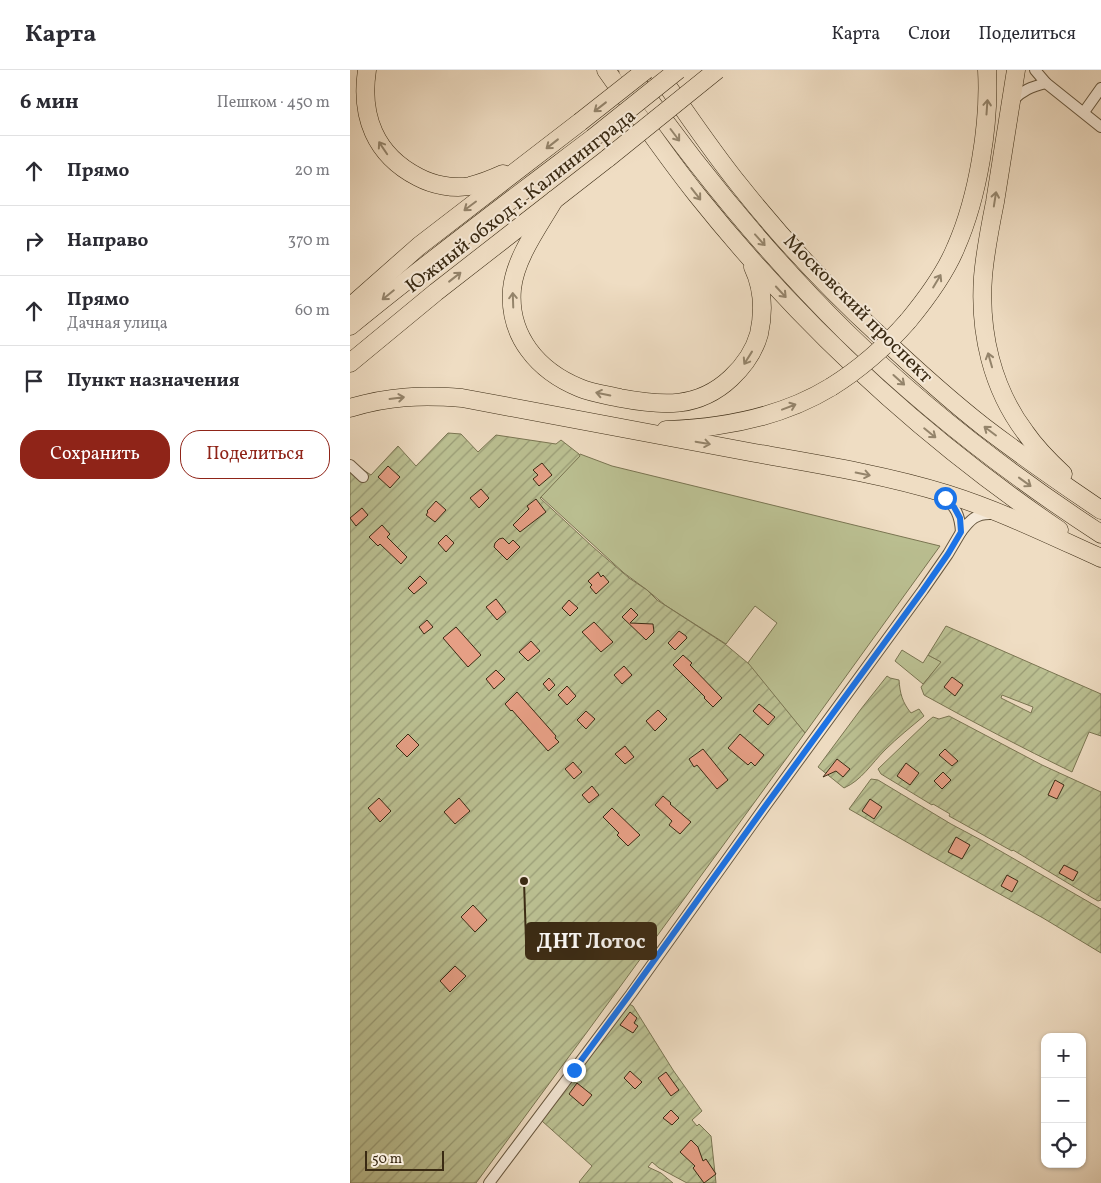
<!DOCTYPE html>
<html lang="ru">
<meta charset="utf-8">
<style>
:root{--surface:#fff;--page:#f7f7f7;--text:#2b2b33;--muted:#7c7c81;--line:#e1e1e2;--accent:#8f2418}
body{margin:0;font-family:Vollkorn,serif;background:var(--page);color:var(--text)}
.controls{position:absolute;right:15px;bottom:15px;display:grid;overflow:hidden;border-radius:10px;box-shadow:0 1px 4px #0004}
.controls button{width:45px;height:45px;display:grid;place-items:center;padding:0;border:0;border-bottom:1px solid var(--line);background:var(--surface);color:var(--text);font:25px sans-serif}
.scale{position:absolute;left:15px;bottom:12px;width:79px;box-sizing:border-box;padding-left:5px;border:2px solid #3a2a13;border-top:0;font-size:14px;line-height:18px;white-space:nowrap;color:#3a2a13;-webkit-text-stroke:4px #f5e9d8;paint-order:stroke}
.stop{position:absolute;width:15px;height:15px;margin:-11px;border:4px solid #1a73e8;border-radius:50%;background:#fff}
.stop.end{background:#1a73e8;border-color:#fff;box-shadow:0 1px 5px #0008}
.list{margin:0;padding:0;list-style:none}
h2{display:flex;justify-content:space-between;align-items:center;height:65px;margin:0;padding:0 20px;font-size:21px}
h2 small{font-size:16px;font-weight:400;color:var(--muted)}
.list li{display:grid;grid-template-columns:32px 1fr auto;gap:15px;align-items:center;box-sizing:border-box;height:70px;padding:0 20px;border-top:1px solid var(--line)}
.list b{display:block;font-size:19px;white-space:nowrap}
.list p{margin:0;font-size:16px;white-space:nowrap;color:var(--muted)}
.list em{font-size:16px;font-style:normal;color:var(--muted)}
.actions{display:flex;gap:10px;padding:15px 20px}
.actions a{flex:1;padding:11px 0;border:1px solid var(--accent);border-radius:20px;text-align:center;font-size:18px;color:var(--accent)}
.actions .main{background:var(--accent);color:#fff}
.icon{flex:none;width:28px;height:28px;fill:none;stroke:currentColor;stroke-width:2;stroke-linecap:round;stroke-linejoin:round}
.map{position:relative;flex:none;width:751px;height:1113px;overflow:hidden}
header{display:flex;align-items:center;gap:30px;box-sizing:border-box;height:70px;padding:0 25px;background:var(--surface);border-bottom:1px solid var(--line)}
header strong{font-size:24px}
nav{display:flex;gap:28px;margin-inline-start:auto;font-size:18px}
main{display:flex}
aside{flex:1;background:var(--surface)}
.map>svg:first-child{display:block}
.grass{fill:#bbc092;stroke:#7a7552}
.garden{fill:url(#garden-furrows);stroke:#7a7552;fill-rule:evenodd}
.building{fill:#e69f85;stroke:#3a2a13}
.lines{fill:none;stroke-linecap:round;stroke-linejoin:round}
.street-casing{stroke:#67573f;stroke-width:12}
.highway-casing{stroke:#3a2a13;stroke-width:19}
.street{stroke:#f5e9d8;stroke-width:10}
.highway{stroke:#efddc3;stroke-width:18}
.highway-bridge-casing{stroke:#3a2a13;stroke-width:19;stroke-linecap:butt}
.highway-bridge{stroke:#efddc3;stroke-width:18}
.oneway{stroke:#94846b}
.route{stroke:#1a73e8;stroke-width:6}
.labels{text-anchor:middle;stroke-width:4;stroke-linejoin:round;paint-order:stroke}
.street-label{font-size:20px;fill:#3a2a13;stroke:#f5e9d8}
.leader{fill:none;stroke:#3a2a13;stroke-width:2}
.callout-dot{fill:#3a2a13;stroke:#f5e9d8;stroke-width:2}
.callout{fill:#3a2a13;stroke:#3a2a13;stroke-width:2}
.callout-label{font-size:21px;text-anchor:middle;font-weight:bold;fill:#fff}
</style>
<header>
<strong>Карта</strong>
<nav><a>Карта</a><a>Слои</a><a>Поделиться</a></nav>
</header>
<main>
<aside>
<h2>6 мин<small>Пешком · 450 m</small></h2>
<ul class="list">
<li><svg class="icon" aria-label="ahead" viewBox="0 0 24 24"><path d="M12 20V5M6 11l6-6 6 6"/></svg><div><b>Прямо</b></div><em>20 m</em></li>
<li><svg class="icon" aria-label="right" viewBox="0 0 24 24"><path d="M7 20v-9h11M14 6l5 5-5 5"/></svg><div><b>Направо</b></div><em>370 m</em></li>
<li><svg class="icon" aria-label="ahead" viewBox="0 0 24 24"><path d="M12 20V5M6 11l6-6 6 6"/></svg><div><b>Прямо</b><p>Дачная улица</p></div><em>60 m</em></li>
<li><svg class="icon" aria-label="arrive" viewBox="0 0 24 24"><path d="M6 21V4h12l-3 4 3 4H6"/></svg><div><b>Пункт назначения</b></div></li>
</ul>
<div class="actions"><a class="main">Сохранить</a><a>Поделиться</a></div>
</aside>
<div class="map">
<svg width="751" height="1113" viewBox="0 0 751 1113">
<defs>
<pattern id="garden-furrows" width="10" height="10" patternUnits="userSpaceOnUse" patternTransform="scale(1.25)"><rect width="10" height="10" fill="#bbc092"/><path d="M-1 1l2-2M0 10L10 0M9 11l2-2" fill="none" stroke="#999c76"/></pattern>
</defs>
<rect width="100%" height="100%" fill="#efddc3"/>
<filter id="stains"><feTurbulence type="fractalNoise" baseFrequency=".004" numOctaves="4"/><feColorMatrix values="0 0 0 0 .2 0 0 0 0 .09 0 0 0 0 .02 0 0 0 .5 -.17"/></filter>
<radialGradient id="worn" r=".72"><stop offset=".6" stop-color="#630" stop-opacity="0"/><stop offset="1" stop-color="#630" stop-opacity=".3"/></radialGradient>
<!-- grass -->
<g class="grass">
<path d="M230,384L262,396L590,476L455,663L397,594L427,553L405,536L376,574L315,535L297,520L274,503L191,427Z"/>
<path d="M552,580L573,593L578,585L592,592L573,614L545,591Z"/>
</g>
<!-- garden -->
<g class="garden">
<path d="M98,363L111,364L128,382L146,365L206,374L211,370L229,384L230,386L190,428L243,477L279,508L297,520L307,530L375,574L399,594L455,663L240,958L126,1113H0V391L21,405L48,376L66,396Z"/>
<path d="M596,556L751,624V666L739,662L722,702C672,678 623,652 574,625L571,617L591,592L578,585ZM652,625L683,637L681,643L651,628Z"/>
<path d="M537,606L540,608L549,610C550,623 552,632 561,643L569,639L574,646C561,657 547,668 535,680C521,694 512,710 494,718L468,697L511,639Z"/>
<path d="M599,646L692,695L751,722V830L748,831L741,827L663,780L662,781L599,746L600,744L583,734L582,735L531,704L528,699L578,651L583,647L589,649Z"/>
<path d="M521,709L528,710L601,754L633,771L751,839V883L693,848L581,786L499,739Z"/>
<path d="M279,934L283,936L323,1000L352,1041L342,1050L347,1056L349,1054L361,1066L366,1113H337L309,1098L302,1092L298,1097L311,1103L323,1113H230L229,1112L242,1096L192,1051Z"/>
</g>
<!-- building -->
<g class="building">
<path d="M192,393L202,405L189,416L183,409L188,405L183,400Z"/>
<path d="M38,396L50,407L40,418L28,407Z"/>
<path d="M131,419L139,428L129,438L120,428Z"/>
<path d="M186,429L196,442L170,462L163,455L179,439L177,436Z"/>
<path d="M86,431L96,440L85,452L76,445L78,442L77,441Z"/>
<path d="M12,438L18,445L6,456L0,448Z"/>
<path d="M32,455L40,464L37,467L57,487L51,494L30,474L28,476L19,467Z"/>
<path d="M96,465L104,473L96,482L88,473Z"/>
<path d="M153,468L159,474L163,470L170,477L157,490L144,477L145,473L149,469Z"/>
<path d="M248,502L251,507L253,505L259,512L246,524L240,517L242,515L238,511Z"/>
<path d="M70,506L77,513L64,524L58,518Z"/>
<path d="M146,529L156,542L147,550L136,537Z"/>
<path d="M219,530L228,538L220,546L212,538Z"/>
<path d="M281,538L288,545L280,553L303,554L304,562L296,570L272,547Z"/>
<path d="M77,550L83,557L74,564L69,557Z"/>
<path d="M244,552L263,572L251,582L232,562Z"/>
<path d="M106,557L131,585L118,597L93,568Z"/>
<path d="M329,561L336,566L337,568L325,580L318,573Z"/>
<path d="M181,571L190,581L178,591L169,582Z"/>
<path d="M333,585L342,593L340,595L372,628L363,637L354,628L355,627L323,595Z"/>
<path d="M274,596L282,605L272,614L264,605Z"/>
<path d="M146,600L155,609L144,619L136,609Z"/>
<path d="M602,607L613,615L605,626L594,617Z"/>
<path d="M199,608L205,615L199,621L193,614Z"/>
<path d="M217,616L226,626L217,635L208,625Z"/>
<path d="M167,622L206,666L205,668L209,672L198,681L162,640L161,641L155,634Z"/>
<path d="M409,634L425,647L418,655L403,641Z"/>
<path d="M308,640L317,649L305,661L296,651Z"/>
<path d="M236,641L245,649L236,659L227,650Z"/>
<path d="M58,664L69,675L57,687L46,676Z"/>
<path d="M390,664L414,685L405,696L401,692L398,695L378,678Z"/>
<path d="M275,676L284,687L275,694L265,684Z"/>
<path d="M353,679L378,710L367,719L347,695L344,697L339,689Z"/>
<path d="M595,679L608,691L602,696L589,685Z"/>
<path d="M487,689L500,699L493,707L486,701L473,707Z"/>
<path d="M223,692L232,702L224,709L215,699Z"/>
<path d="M556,693L569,703L560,715L547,706Z"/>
<path d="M593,702L601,710L592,719L584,711Z"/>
<path d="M705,710L714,715L707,729L698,725Z"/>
<path d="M242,716L249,725L239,733L232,725Z"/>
<path d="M313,726L321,733L320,734L341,752L330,764L319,755L322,751L305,735Z"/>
<path d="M29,728L41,741L30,752L18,738Z"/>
<path d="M109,728L120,741L105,754L94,742Z"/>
<path d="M520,729L532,737L524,749L512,741Z"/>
<path d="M262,738L290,765L278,776L267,765L269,763L253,747Z"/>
<path d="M606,767L620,775L612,789L598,782Z"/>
<path d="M714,795L728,802L723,811L709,803Z"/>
<path d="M657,805L668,811L662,822L651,816Z"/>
<path d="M123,835L137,850L125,862L111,847Z"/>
<path d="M105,896L116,906L100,922L90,911Z"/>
<path d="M280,942L287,948L284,953L288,956L283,963L270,955Z"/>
<path d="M280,1001L292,1012L285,1019L274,1008Z"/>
<path d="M316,1002L329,1020L321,1026L308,1008Z"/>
<path d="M227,1013L242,1025L233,1036L219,1024Z"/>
<path d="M321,1040L329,1048L322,1055L313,1048Z"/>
<path d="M341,1070L348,1077L353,1091L356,1089L366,1104L354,1113L343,1098L345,1096L330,1082Z"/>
</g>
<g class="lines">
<defs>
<g id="street">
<path d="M685,0L696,13L751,57"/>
<path d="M662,31C673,20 681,17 696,13"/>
<path d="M734,42L751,18"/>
<path d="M0,395L13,407"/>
<path d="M593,427C606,436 610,446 611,462C620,450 626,443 642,444"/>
<path d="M139,1113L281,924L416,735L573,520L598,484L611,462"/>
</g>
<g id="highway">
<path d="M17,0C10,46 25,85 68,107C83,115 103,119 120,116C132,113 142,109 153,104"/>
<path d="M256,0C286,42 315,85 347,125C450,254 572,367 709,460"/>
<path d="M278,0C343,93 415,182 496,262C574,338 660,405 751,464"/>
<path d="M306,0C334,39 360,79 390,116C432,169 479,219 529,265C563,297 597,328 634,357C672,386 711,413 751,440"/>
<path d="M666,0C659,44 652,88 645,132C640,157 635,182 633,207C629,262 642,318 675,362C686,378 700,392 713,404"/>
<path d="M204,130C189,156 165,188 162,219C158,266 188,301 230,318C242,323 257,325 270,328C312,336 348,339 381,308C395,295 404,282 409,264C414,241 413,218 403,197"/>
<path d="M0,237L69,176L230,52"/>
<path d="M558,251C577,228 595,204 606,177C628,127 640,54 637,0"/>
<path d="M0,256C79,191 161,130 243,68"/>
<path d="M0,293L86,222L258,88"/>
<path d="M0,338C39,326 71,325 112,328C209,347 307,365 405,383C468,394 536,405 597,424C651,441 700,465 751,488"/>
<path d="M316,360C374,358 432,347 481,317"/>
</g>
</defs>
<!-- street casing -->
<use href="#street" class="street-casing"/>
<!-- highway casing -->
<use href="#highway" class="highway-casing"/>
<!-- street -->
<use href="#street" class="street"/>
<!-- highway -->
<use href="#highway" class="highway"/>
<defs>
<g id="highway-bridge">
<path d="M230,52L296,0"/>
<path d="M243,68L328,0"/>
<path d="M258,88L367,0"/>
<path d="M481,317C510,299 536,276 558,251"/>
</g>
</defs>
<!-- highway-bridge casing -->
<use href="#highway-bridge" class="highway-bridge-casing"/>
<!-- highway-bridge -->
<use href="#highway-bridge" class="highway-bridge"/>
</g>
<!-- one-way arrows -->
<defs><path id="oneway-shaft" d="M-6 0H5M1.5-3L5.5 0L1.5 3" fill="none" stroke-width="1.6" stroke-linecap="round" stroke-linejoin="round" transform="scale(1.25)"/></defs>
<g class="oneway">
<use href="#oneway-shaft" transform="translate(250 37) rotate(142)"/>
<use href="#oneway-shaft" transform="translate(637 37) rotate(-86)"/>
<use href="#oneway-shaft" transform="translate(325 65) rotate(53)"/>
<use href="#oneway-shaft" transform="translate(202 74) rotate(142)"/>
<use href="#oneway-shaft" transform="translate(33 78) rotate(-124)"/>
<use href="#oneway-shaft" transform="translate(346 124) rotate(52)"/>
<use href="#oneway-shaft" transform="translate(645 129) rotate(-81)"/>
<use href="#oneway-shaft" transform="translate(120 136) rotate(143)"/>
<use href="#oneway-shaft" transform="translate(410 170) rotate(48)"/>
<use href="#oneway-shaft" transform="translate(105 207) rotate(-38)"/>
<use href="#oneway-shaft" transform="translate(587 211) rotate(-59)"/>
<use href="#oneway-shaft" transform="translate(431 222) rotate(47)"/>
<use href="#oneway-shaft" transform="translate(38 225) rotate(141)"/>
<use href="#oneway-shaft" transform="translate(163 230) rotate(-92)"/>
<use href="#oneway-shaft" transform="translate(398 288) rotate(122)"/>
<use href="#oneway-shaft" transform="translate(640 290) rotate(-106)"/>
<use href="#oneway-shaft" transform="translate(549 310) rotate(42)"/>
<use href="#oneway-shaft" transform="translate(253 324) rotate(-168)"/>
<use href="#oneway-shaft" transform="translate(47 328) rotate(-7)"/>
<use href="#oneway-shaft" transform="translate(439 337) rotate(-21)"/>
<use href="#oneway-shaft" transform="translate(640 361) rotate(-143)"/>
<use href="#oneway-shaft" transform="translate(580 363) rotate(39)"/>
<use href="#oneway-shaft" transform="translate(353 373) rotate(10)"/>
<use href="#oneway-shaft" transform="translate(513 404) rotate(11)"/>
<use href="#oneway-shaft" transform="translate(675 412) rotate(36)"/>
</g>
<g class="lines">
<!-- route -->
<path class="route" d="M224,1000L280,924L416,735L573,520L598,484L611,462L610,448L604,437L595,428"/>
</g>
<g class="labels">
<!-- street labels -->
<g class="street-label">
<text transform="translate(170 130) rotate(-38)" y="7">Южный обход г. Калининграда</text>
<text transform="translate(509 238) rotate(45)" y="7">Московский проспект</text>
</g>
</g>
<!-- callouts -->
<path class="leader" d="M174 811L176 871"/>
<circle class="callout-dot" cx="174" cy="811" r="5"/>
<rect class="callout" x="176" y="853" width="130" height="36" rx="5"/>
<g class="callout-label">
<text x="241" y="878">ДНТ Лотос</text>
</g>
<rect width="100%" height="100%" filter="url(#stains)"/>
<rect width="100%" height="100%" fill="url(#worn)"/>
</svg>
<div class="controls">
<button>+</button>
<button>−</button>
<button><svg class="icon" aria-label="locate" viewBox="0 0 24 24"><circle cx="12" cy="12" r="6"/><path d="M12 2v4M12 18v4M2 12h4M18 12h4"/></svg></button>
</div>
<div class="scale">50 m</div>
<div class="stop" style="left:595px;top:428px"></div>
<div class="stop end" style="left:224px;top:1000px"></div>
</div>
</main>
